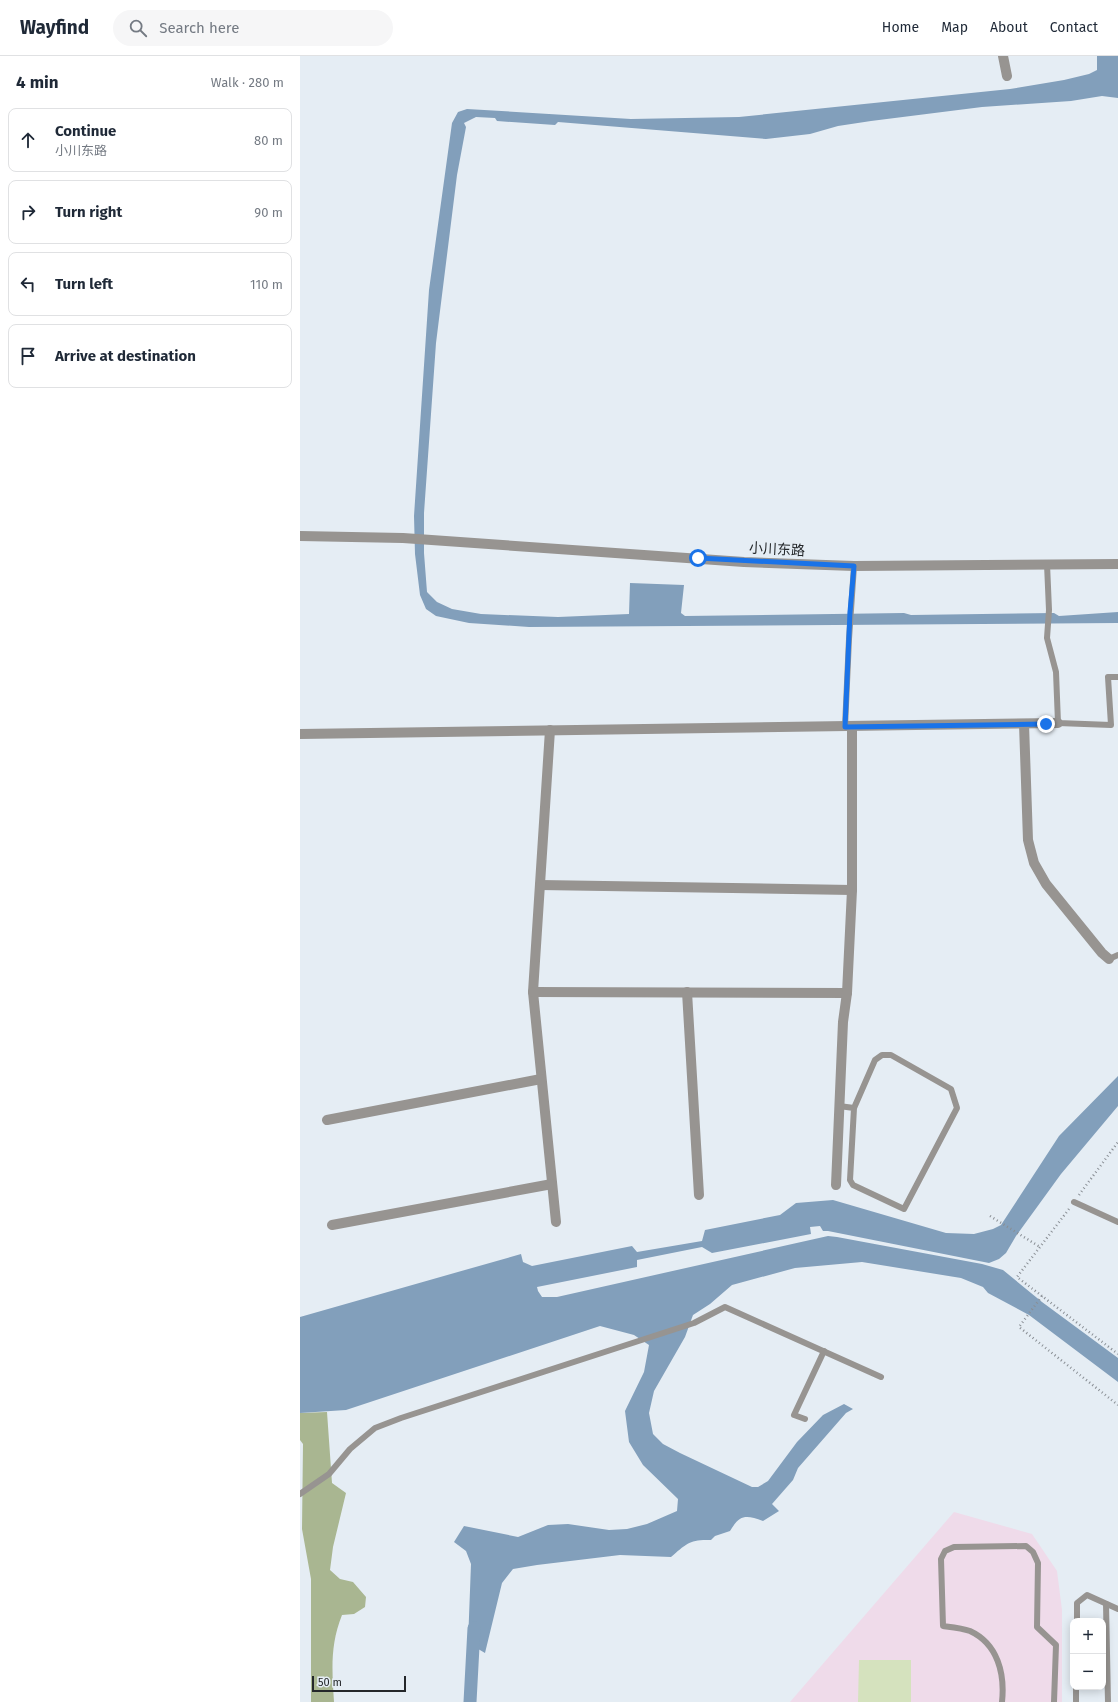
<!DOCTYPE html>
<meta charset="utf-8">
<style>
:root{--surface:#fff;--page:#f6f6f7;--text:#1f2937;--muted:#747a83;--line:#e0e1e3}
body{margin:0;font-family:"Fira Sans","Noto Sans SC",sans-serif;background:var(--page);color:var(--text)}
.controls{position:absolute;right:12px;bottom:12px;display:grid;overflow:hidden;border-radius:8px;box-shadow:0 2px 10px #0003}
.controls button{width:36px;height:36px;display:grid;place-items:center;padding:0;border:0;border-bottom:1px solid var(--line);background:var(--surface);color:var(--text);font:20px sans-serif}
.scale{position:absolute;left:12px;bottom:10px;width:94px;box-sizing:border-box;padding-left:4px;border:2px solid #24272a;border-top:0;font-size:11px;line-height:14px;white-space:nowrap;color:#24272a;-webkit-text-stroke:3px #e5edf4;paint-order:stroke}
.stop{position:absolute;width:12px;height:12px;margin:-9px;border:3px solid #1a73e8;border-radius:50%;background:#fff}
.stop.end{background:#1a73e8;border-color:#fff;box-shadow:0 1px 4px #0008}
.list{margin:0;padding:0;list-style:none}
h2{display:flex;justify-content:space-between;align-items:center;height:52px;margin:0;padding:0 16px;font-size:17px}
h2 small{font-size:13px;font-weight:400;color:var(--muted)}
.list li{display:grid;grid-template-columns:26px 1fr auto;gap:12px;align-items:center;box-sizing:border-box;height:64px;margin:0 8px 8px;padding:0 8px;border:1px solid var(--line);border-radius:8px}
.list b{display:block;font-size:15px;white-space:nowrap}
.list p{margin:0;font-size:13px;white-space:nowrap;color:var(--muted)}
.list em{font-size:13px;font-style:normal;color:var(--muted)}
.icon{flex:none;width:22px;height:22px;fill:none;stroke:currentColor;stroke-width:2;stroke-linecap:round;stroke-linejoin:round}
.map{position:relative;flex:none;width:818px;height:1646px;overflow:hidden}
header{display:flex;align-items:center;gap:24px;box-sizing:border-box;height:56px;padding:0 20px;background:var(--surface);border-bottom:1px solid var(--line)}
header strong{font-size:19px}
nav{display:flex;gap:22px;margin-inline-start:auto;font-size:14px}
.search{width:280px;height:36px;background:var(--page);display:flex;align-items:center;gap:10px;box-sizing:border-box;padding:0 14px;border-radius:22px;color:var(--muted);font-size:15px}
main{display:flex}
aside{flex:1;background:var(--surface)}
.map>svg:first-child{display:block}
.education{fill:#efdbea}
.green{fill:#d5e2be}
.forest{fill:#a9b691}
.water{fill:#829fbb}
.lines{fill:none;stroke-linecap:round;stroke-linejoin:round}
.canal{stroke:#829fbb;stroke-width:13}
.path{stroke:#898e94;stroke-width:2.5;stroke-dasharray:1 3;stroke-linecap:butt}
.lane{stroke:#979491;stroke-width:6}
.street{stroke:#979491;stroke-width:10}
.route{stroke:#1a73e8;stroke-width:5}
.labels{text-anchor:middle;stroke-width:4;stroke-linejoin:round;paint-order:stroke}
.street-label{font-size:14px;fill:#24272a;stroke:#e5edf4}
</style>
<header>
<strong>Wayfind</strong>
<div class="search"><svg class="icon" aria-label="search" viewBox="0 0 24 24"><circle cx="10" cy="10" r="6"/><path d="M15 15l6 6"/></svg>Search here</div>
<nav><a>Home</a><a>Map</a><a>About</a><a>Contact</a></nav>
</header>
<main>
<aside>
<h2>4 min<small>Walk · 280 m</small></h2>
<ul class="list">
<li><svg class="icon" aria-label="ahead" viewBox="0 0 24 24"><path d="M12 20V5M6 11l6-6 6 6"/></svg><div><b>Continue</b><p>小川东路</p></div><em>80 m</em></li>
<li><svg class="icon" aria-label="right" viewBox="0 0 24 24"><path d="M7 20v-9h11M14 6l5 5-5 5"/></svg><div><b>Turn right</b></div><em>90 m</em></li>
<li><svg class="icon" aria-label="left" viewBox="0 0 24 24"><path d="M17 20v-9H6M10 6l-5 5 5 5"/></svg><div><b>Turn left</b></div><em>110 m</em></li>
<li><svg class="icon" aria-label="arrive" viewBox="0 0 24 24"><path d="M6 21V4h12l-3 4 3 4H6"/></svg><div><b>Arrive at destination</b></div></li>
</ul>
</aside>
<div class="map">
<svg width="818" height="1646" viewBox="0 0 818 1646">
<rect width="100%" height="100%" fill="#e5edf4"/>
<!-- education -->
<path class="education" d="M654,1456L732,1478L757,1515L762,1554V1646H490Z"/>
<!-- green -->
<path class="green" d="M559,1604H611V1646H558Z"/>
<!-- forest -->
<path class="forest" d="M27,1356L32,1427L46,1437L33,1491L30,1514L40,1523L53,1526L66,1541L65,1551L54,1558L42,1559C30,1589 32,1614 34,1646H11V1523L2,1473L3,1388L0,1384V1357Z"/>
<!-- water -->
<g class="water">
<path d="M797,0H818V42L802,40L771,45L682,51L571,65L538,70L510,78L466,83L258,66L255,69L197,65L195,62L176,61L164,67L166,71L157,119L136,287L124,457V497L127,536L137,546L152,553L181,558L258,561L329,558L330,527L384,529L381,557L385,560L604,557L611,559L754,557L759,560L818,556V567L229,571L169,567L136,560L126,553L120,539L115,498L114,460L129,234L152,67L158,56L167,53L331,63L439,61L710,33L764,24L789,18L797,14Z"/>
<path d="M818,1020V1050L761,1118L716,1180L706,1197L699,1203L689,1207L528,1175H523L520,1170L510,1171L511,1178L412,1197L402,1191L337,1204V1211L237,1231L238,1235L242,1241H257L528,1180L537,1181L682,1208L703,1214L742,1246L818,1302V1326L729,1259L688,1237L683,1231L661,1222L562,1206L495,1212L432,1229L410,1248L393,1259L385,1281L354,1335L349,1357L353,1378L363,1388L380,1397L452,1431H458L468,1425L497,1386L523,1359L544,1348L553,1353L546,1357L498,1412L493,1424L472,1448L479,1455L463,1465C446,1459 440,1458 430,1475L415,1480L411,1484C390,1483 386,1488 371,1501L320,1499L237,1509L213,1513L202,1527L185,1597L168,1587L171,1508L166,1495L154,1486L164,1470L218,1481L248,1469L268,1468L309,1474L327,1473L347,1468L377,1455L378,1443L343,1409L329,1386L325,1355L344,1316L349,1289L334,1279L300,1270L46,1354L0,1357V1261L221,1198L223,1206L232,1210L332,1190L337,1196L402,1185L405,1174L480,1159L496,1147L533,1144L646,1177L674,1178L693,1173L701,1169L759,1080Z"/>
</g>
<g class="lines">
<!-- canal -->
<path class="canal" d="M170,1646L174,1572"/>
<!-- path -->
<g class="path">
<path d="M779,1139L818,1086"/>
<path d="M769,1153L717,1221L818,1298"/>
<path d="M690,1160L740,1191"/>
<path d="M742,1240L719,1271L818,1349"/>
</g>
<!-- lane -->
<g class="lane">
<path d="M747,508L749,554L747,582L756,616L758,667L811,669L808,621H818"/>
<path d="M545,671L549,583L554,510"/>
<path d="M809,903L818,899"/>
<path d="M539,1050L554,1052L550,1124L553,1129L604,1153L657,1052L651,1033L591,999H582L575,1004L554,1052"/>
<path d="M774,1146L818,1166"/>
<path d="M505,1363L494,1359L524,1295"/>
<path d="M0,1438L29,1418L50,1393L75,1372L101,1362L394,1267L425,1251L581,1321"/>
<path d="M806,1548L808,1646"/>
<path d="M777,1565V1547L787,1539L818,1553"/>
<path d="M702,1646C705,1618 698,1588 670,1575C662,1572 651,1571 643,1570L641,1503L645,1495L654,1491L726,1490L733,1496L738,1507L737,1571L756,1589L754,1646"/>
<path d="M776,1646V1631"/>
</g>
<!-- street -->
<g class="street">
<path d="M703,0L707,20"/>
<path d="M0,480L103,482L444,506L554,510L818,508"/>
<path d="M724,668L728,784L734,807L746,828L802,897L809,903"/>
<path d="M250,674L233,936L256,1166"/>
<path d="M0,678L758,667"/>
<path d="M240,829L552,834"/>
<path d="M233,936L547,937"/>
<path d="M387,936L399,1139"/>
<path d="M27,1064L241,1023"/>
<path d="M536,1129L543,966L547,937L552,834V671"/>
<path d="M32,1169L252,1128"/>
</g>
</g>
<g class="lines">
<!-- route -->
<path class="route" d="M398,502L554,510L550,556L545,671L746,668"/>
</g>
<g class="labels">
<!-- street labels -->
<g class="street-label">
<text transform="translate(477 493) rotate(3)" y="5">小川东路</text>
</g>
</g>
</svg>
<div class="controls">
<button>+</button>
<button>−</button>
</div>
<div class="scale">50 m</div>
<div class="stop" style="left:398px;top:502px"></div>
<div class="stop end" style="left:746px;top:668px"></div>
</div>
</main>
